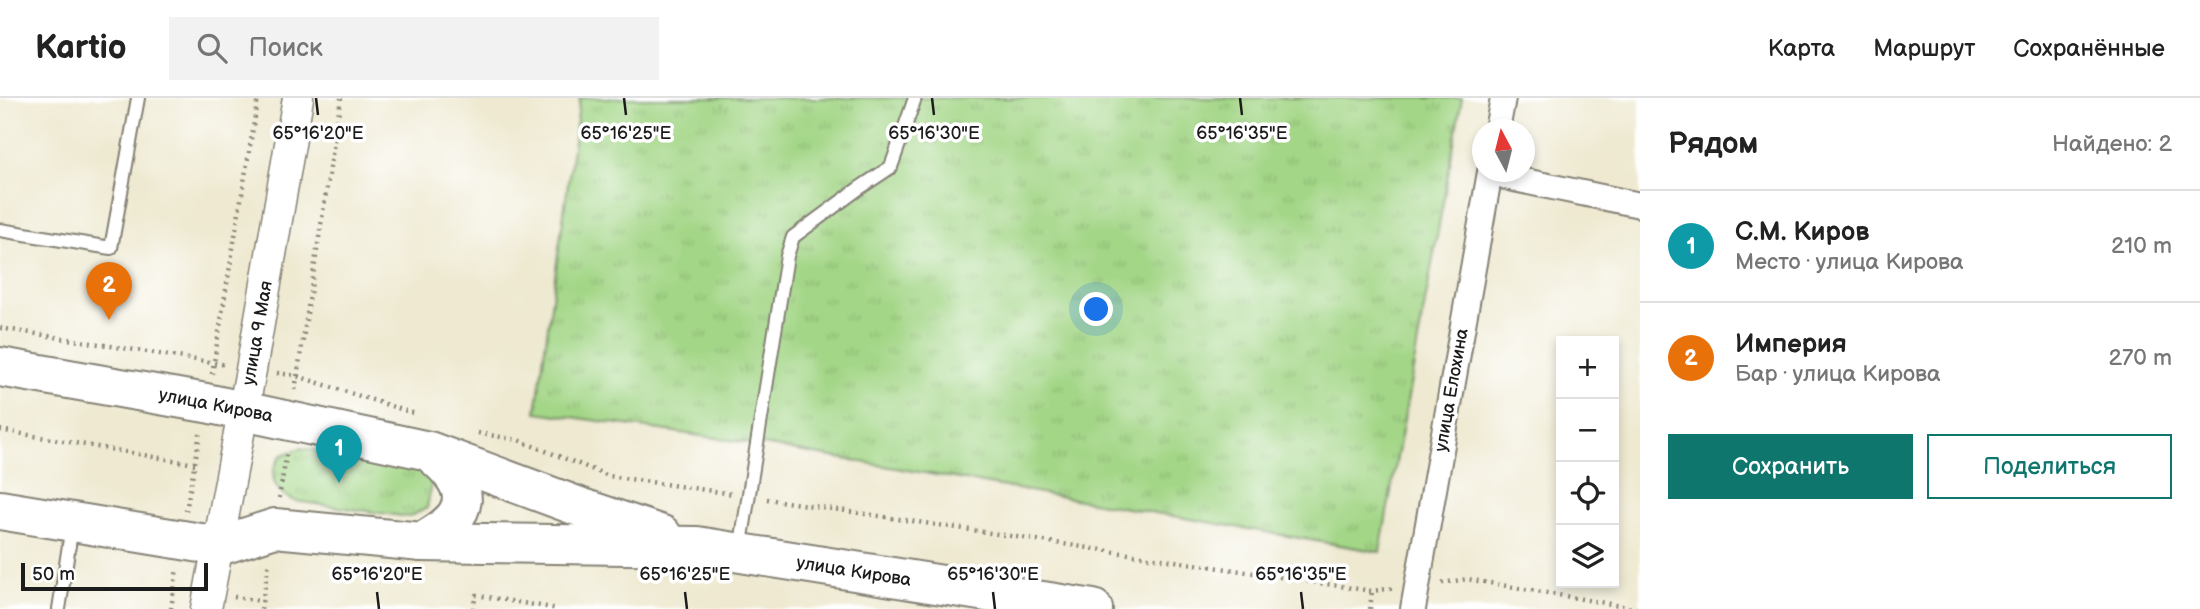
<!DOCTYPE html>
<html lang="ru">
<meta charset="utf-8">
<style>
:root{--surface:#fff;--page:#f2f2f2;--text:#222;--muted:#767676;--line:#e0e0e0;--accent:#0f766e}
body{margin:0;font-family:"Balsamiq Sans",sans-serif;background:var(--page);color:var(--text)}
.controls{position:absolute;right:21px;bottom:21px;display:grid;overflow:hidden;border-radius:0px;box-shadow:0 4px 10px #0003}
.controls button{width:63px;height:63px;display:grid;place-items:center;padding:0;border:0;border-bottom:2px solid var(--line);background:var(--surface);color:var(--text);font:35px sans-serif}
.compass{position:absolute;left:1472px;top:21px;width:63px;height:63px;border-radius:50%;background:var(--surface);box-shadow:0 4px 10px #0003;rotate:353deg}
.scale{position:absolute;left:21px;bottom:18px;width:187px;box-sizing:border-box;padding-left:7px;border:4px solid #1c1c1c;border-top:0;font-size:19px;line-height:24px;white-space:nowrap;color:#1c1c1c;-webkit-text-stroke:5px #fff;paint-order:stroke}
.you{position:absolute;left:1097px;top:212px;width:24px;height:24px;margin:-18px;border:5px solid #fff;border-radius:50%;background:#1a73e8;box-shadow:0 0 0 10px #1a73e833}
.badge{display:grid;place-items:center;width:46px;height:46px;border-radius:50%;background:var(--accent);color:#fff;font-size:23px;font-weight:700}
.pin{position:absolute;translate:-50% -58px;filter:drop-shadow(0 2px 4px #0008)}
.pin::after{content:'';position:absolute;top:37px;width:24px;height:21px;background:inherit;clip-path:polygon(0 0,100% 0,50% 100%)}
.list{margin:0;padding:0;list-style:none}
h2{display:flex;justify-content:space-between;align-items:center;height:91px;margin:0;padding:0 28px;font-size:30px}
h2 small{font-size:23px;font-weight:400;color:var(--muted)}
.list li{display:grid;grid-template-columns:46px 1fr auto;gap:21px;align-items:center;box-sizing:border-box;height:112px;padding:0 28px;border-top:2px solid var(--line)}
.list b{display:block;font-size:26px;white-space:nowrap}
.list p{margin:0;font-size:23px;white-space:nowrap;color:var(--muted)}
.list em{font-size:23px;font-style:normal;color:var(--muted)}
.actions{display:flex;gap:14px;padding:21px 28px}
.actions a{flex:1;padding:16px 0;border:2px solid var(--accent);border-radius:0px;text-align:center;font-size:24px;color:var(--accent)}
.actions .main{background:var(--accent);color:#fff}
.icon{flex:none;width:38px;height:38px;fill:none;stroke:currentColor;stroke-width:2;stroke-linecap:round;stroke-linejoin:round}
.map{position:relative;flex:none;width:1640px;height:511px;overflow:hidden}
header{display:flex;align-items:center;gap:42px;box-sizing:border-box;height:98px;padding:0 35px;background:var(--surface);border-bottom:2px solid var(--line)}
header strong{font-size:33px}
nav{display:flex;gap:38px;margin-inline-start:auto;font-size:24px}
.search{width:490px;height:63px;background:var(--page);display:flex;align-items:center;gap:18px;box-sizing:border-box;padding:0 24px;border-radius:0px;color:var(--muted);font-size:26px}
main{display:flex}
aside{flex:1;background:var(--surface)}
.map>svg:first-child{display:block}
.grass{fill:url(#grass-tufts);stroke:#607951;stroke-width:2}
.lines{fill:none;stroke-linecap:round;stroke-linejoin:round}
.service-casing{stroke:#858276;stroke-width:16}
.minor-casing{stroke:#858276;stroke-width:28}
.tertiary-casing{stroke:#858276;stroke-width:33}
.primary-casing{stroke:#858276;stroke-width:42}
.path{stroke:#858276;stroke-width:4.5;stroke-dasharray:2 5;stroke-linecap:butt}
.service{stroke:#fff;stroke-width:12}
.minor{stroke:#fff;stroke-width:24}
.tertiary{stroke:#fff;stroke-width:30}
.primary{stroke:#fff;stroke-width:38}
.ticks{fill:none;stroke:#1c1c1c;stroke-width:2.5}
.labels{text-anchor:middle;stroke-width:7;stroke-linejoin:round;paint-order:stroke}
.street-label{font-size:18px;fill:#1c1c1c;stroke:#fff}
.ticks-label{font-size:18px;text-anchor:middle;fill:#1c1c1c;stroke:#fff;stroke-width:7;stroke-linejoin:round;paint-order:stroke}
</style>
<header>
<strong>Kartio</strong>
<div class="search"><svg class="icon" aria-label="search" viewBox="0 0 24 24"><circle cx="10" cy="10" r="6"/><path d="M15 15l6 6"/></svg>Поиск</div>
<nav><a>Карта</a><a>Маршрут</a><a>Сохранённые</a></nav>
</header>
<main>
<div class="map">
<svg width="1640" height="511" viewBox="0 0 1640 511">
<defs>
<pattern id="grass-tufts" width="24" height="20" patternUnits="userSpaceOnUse" patternTransform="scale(1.75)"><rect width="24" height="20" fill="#a3d686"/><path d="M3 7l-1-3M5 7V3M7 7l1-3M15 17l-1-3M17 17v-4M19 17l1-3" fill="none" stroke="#8cb773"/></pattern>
</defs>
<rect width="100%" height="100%" fill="#fff"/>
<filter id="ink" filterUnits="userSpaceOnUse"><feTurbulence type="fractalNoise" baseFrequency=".0143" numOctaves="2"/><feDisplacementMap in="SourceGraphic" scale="14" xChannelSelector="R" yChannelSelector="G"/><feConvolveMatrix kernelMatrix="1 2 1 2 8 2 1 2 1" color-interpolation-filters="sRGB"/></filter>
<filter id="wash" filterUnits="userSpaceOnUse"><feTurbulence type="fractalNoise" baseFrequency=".00686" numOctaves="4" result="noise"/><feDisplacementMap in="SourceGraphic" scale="28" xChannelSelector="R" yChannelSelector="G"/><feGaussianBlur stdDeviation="1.57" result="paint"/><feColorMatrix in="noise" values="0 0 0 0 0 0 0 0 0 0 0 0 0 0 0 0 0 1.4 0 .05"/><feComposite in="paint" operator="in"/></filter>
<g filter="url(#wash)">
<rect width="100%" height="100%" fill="#eee9d0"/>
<!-- grass -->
<g class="grass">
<path d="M580,0H1462L1380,454L757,346L536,314Z"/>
<path d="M301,350L419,370L432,384L427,410L409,419L295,403C273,394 266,376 282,357Z"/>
</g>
</g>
<g filter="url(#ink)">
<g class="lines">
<defs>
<g id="service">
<path d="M0,132L111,150L138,0"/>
<path d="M740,452L787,158L793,139L858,91L891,69L915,0"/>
<path d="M59,511L72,428"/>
</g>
<g id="minor">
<path d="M1497,32L1503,0"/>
<path d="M1490,76L1640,107"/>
<path d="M1413,511L1490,74"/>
</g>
<path id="tertiary" d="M206,511L251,272L298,0"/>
<g id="primary">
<path d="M0,269L206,305L429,353L585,411L662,437"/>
<path d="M0,412L219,448L275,430L422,444L697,448L1093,511"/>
<path d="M422,444C472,417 475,391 431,355"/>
</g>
</defs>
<!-- service casing -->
<use href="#service" class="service-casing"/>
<!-- minor casing -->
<use href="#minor" class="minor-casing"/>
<!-- tertiary casing -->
<use href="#tertiary" class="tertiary-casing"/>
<!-- primary casing -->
<use href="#primary" class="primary-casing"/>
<!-- path -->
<g class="path">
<path d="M0,230L227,267"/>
<path d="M277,275L297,278L416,316"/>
<path d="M212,276L258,0"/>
<path d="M295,292L341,0"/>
<path d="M0,332L195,366"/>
<path d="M478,335L518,342L609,378L734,396"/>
<path d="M279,400L287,353"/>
<path d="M767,401L1372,493L1395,490"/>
<path d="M186,413L200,336"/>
<path d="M1442,485L1467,481L1639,511"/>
<path d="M234,499L262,503"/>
<path d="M171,511L177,470"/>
<path d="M261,511L269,464"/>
<path d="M473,511L476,497L558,511"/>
<path d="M1370,511L1372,493"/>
</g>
<!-- service -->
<use href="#service" class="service"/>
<!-- minor -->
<use href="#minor" class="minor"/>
<!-- tertiary -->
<use href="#tertiary" class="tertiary"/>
<!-- primary -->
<use href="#primary" class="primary"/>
</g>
</g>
<!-- ticks -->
<path class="ticks" d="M316,0L318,17M624,0L626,17M932,0L934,17M1240,0L1242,17M377,494L379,511M685,494L687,511M993,494L995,511M1301,494L1303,511"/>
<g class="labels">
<!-- street labels -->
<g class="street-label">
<text transform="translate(257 235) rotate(-80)" y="6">улица 9 Мая</text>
<text transform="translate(1451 292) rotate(-80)" y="6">улица Елохина</text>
<text transform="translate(216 307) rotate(11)" y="6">улица Кирова</text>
<text transform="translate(854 473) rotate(9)" y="6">улица Кирова</text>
</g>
</g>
<g class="ticks-label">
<text x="318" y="41">65°16'20"E</text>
<text x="626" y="41">65°16'25"E</text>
<text x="934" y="41">65°16'30"E</text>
<text x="1242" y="41">65°16'35"E</text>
<text x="377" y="482">65°16'20"E</text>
<text x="685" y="482">65°16'25"E</text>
<text x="993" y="482">65°16'30"E</text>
<text x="1301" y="482">65°16'35"E</text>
</g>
</svg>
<div class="controls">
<button>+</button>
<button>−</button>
<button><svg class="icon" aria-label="locate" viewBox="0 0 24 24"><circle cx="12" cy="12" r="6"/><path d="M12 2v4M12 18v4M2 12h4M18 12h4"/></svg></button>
<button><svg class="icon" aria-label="layers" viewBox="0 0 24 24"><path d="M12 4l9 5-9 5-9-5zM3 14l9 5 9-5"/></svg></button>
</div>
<svg class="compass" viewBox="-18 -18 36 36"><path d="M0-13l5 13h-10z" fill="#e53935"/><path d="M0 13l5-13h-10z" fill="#767676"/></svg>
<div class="scale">50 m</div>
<div class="you"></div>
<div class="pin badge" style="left:339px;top:385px;background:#0f9aa8">1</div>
<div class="pin badge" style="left:109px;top:222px;background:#e8710a">2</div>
</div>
<aside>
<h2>Рядом<small>Найдено: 2</small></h2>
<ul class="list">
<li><span class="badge" style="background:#0f9aa8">1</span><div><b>С.М. Киров</b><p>Место · улица Кирова</p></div><em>210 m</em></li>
<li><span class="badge" style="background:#e8710a">2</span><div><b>Империя</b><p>Бар · улица Кирова</p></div><em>270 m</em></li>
</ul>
<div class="actions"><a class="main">Сохранить</a><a>Поделиться</a></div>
</aside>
</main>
